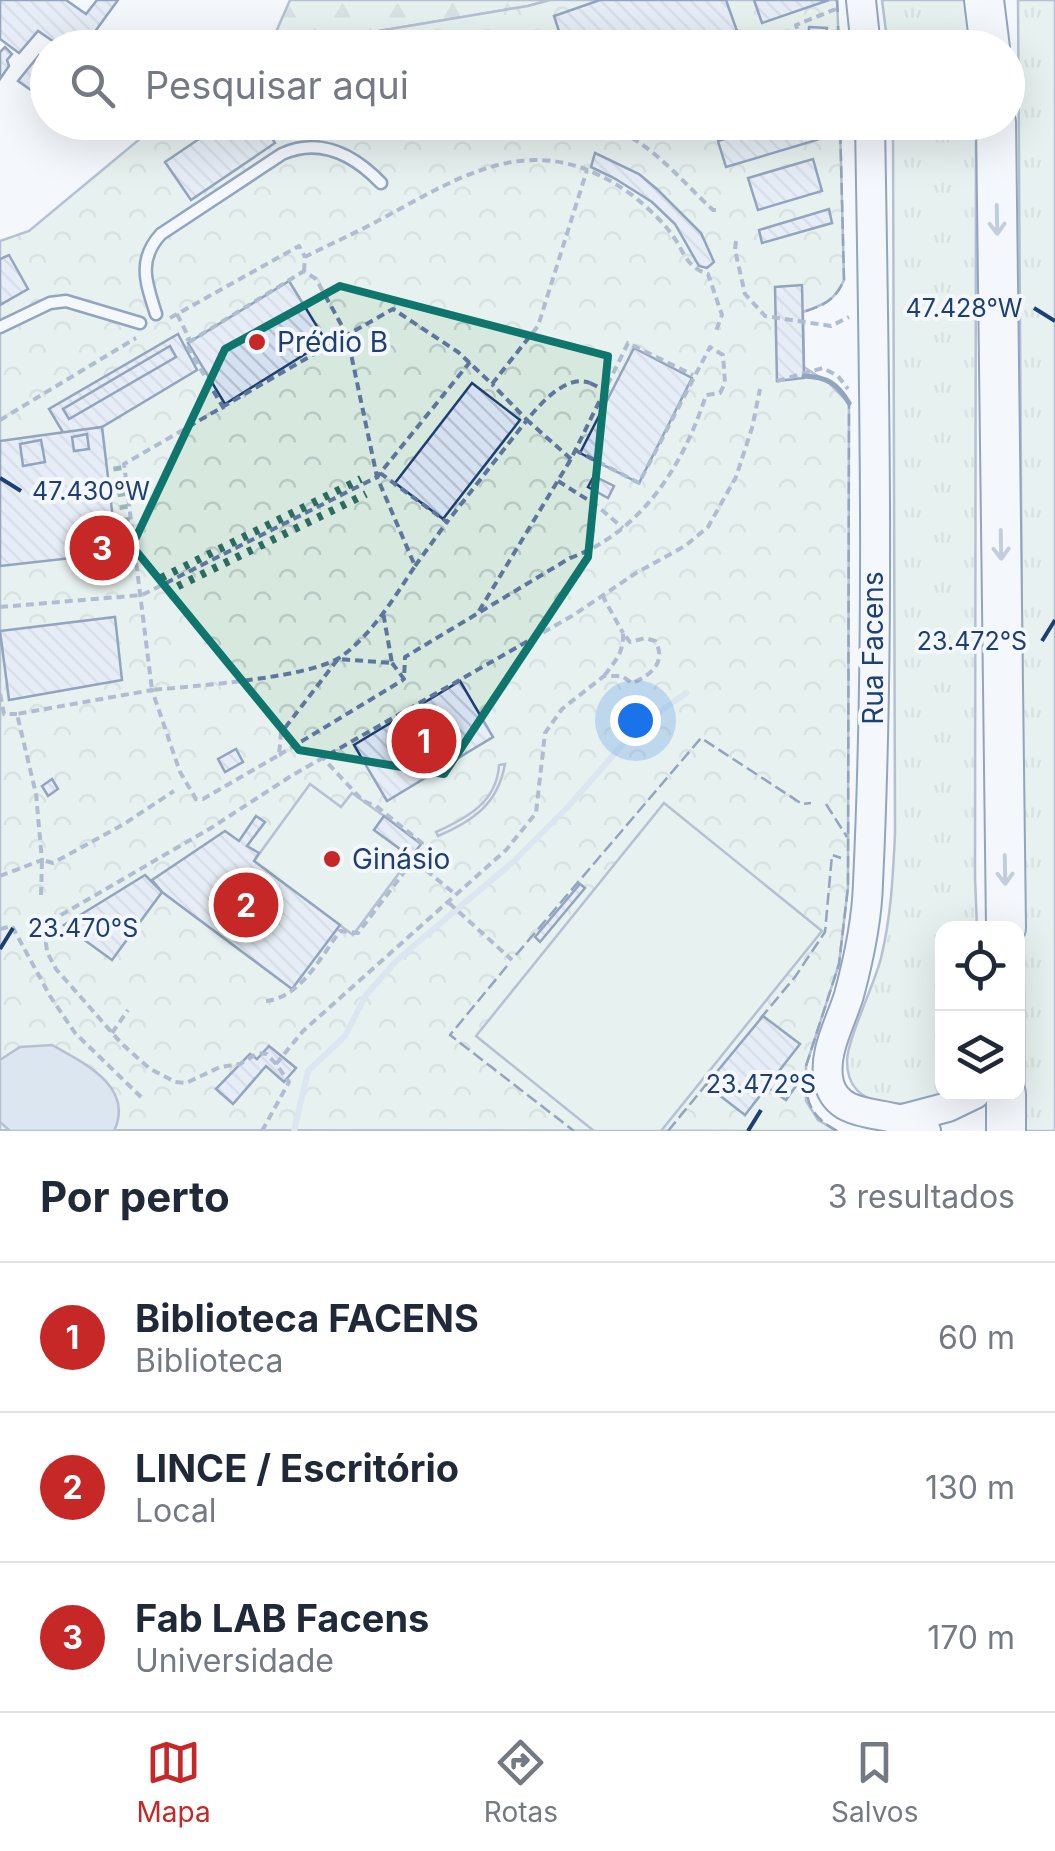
<!DOCTYPE html>
<html lang="pt">
<meta charset="utf-8">
<style>
:root{--surface:#fff;--page:#f6f6f7;--text:#1f2937;--muted:#747a83;--line:#e0e1e3;--accent:#c62828}
body{margin:0;font-family:Inter,sans-serif;background:var(--page);color:var(--text)}
.controls{position:absolute;right:30px;bottom:30px;display:grid;overflow:hidden;border-radius:20px;box-shadow:0 10px 40px #0002}
.controls button{width:90px;height:90px;display:grid;place-items:center;padding:0;border:0;border-bottom:2px solid var(--line);background:var(--surface);color:var(--text);font:50px sans-serif}
.you{position:absolute;left:635px;top:720px;width:35px;height:35px;margin:-25px;border:8px solid #fff;border-radius:50%;background:#1a73e8;box-shadow:0 0 0 15px #1a73e833}
.badge{display:grid;place-items:center;width:65px;height:65px;border-radius:50%;background:var(--accent);color:#fff;font-size:32px;font-weight:700}
.pin{position:absolute;translate:-50% -50%;border:5px solid #fff;box-shadow:0 2px 10px #0006}
.list{margin:0;padding:0;list-style:none}
h2{display:flex;justify-content:space-between;align-items:center;height:130px;margin:0;padding:0 40px;font-size:42px}
h2 small{font-size:32px;font-weight:400;color:var(--muted)}
.list li{display:grid;grid-template-columns:65px 1fr auto;gap:30px;align-items:center;box-sizing:border-box;height:150px;padding:0 40px;border-top:2px solid var(--line)}
.list b{display:block;font-size:38px;white-space:nowrap}
.list p{margin:0;font-size:32px;white-space:nowrap;color:var(--muted)}
.list em{font-size:32px;font-style:normal;color:var(--muted)}
.icon{flex:none;width:55px;height:55px;fill:none;stroke:currentColor;stroke-width:2;stroke-linecap:round;stroke-linejoin:round}
.map{position:relative;flex:none;width:1055px;height:1131px;overflow:hidden}
.search{position:absolute;background:var(--surface);box-shadow:0 10px 40px #0002;left:30px;right:30px;top:30px;height:110px;display:flex;align-items:center;gap:25px;box-sizing:border-box;padding:0 35px;border-radius:55px;color:var(--muted);font-size:38px}
.sheet{height:580px;background:var(--surface)}
nav{display:flex;justify-content:space-around;align-items:center;box-sizing:border-box;height:140px;border-top:2px solid var(--line);background:var(--surface);font-size:28px;color:var(--muted)}
nav a{display:grid;justify-items:center;gap:5px}
nav .on{color:var(--accent)}
.map>svg:first-child{display:block}
.grass{fill:url(#grass-tufts);stroke:#687fa3;stroke-width:2.5}
.forest{fill:url(#forest-firs);stroke:#687fa3;stroke-width:2.5}
.park{fill:url(#park-crowns);stroke:#687fa3;stroke-width:2.5}
.garden{fill:url(#garden-dots);stroke:#687fa3;stroke-width:2.5}
.pitch{fill:#d7e8df;stroke:#687fa3;stroke-width:2.5}
.water{fill:#bed0e5;stroke:#687fa3;stroke-width:2.5}
.lines{fill:none;stroke-linecap:round;stroke-linejoin:round}
.stream{stroke:#bed0e5;stroke-width:6}
.building{fill:url(#building-back-hatch);stroke:#1d3f73;stroke-width:2.5}
.lane-casing{stroke:#1d3f73;stroke-width:15}
.secondary-casing{stroke:#1d3f73;stroke-width:32}
.highway-casing{stroke:#1d3f73;stroke-width:42}
.path{stroke:#5e769c;stroke-width:4;stroke-dasharray:8 5;stroke-linecap:butt}
.lane{stroke:#f4f7fb;stroke-width:10}
.secondary{stroke:#f4f7fb;stroke-width:28}
.highway{stroke:#f4f7fb;stroke-width:38}
.path-bridge{stroke:#5e769c;stroke-width:4;stroke-dasharray:8 5;stroke-linecap:butt}
.hedge{stroke:#2c6c60;stroke-width:8;stroke-dasharray:5 8;stroke-linecap:butt}
.fence{stroke:#1d3f73;stroke-width:2.5;stroke-dasharray:12 5;stroke-linecap:butt}
.wall{stroke:#1d3f73;stroke-width:5}
.oneway{stroke:#889bb7}
.marked{fill:none;stroke:#0f766e;stroke-width:8;stroke-linejoin:round}
.ticks{fill:none;stroke:#1d3f73;stroke-width:4}
.poi-dot{fill:#c62828;stroke:#f4f7fb;stroke-width:4}
.labels{text-anchor:middle;stroke-width:8;stroke-linejoin:round;paint-order:stroke}
.poi-label{font-size:28px;fill:#1d3f73;stroke:#f4f7fb;text-anchor:start}
.street-label{font-size:28px;fill:#1d3f73;stroke:#f4f7fb}
.ticks-label{font-size:25px;text-anchor:middle;fill:#1d3f73;stroke:#f4f7fb;stroke-width:8;stroke-linejoin:round;paint-order:stroke}
</style>
<div class="map">
<svg width="1055" height="1131" viewBox="0 0 1055 1131">
<defs>
<pattern id="grass-tufts" width="24" height="20" patternUnits="userSpaceOnUse" patternTransform="scale(2.5)"><rect width="24" height="20" fill="#d7e8df"/><path d="M3 7l-1-3M5 7V3M7 7l1-3M15 17l-1-3M17 17v-4M19 17l1-3" fill="none" stroke="#b8c8c3"/></pattern>
<pattern id="forest-firs" width="22" height="20" patternUnits="userSpaceOnUse" patternTransform="scale(2.5)"><rect width="22" height="20" fill="#d7e8df"/><path d="M5 1l3.5 6h-7zM16 11l3.5 6h-7z" fill="#b8c8c3"/></pattern>
<pattern id="park-crowns" width="20" height="18" patternUnits="userSpaceOnUse" patternTransform="scale(2.5)"><rect width="20" height="18" fill="#d7e8df"/><path d="M2 6a3 3 0 1 1 6 0M12 15a3 3 0 1 1 6 0" fill="none" stroke="#b8c8c3"/></pattern>
<pattern id="garden-dots" width="8" height="8" patternUnits="userSpaceOnUse" patternTransform="scale(2.5)"><rect width="8" height="8" fill="#d7e8df"/><path d="M2 2h.1M6 6h.1" fill="none" stroke="#b8c8c3" stroke-width="1.8" stroke-linecap="round"/></pattern>
<pattern id="building-back-hatch" width="6" height="6" patternUnits="userSpaceOnUse" patternTransform="scale(2.5)"><rect width="6" height="6" fill="#d5e0f0"/><path d="M-1 5l2 2M0 0l6 6M5-1l2 2" fill="none" stroke="#b6c1d1"/></pattern>
</defs>
<rect width="100%" height="100%" fill="#f4f7fb"/>
<!-- grass -->
<g class="grass">
<path d="M882,0H973L975,47H888Z"/>
<path d="M1018,0H1055V1131H1025Z"/>
<path d="M893,123H976L975,877L977,928H942L944,1094C910,1108 847,1114 847,1061C847,1040 875,983 881,958C891,917 893,876 895,834Z"/>
</g>
<!-- forest -->
<path class="forest" d="M290,0H550L528,6L313,42L302,47L269,48Z"/>
<!-- park -->
<g class="park">
<path d="M550,0H837L839,47L302,48L313,42L528,6Z"/>
<path d="M159,123H840L844,280C835,301 823,305 803,312L804,367L830,384L849,403L848,887L839,964L806,1066V1101L818,1120L837,1131L0,1130V241L29,231Z"/>
</g>
<!-- garden -->
<path class="garden" d="M505,764C498,804 473,821 438,836L436,832C467,818 497,802 499,765Z"/>
<!-- pitch -->
<g class="pitch">
<path d="M310,784L341,807L352,793L384,816L374,830L411,857L353,935L254,861Z"/>
<path d="M664,803L822,931L661,1131H594L476,1036Z"/>
</g>
<!-- water -->
<path class="water" d="M52,1045C84,1063 135,1087 114,1131H10L0,1122V1060L20,1047Z"/>
<g class="lines">
<!-- stream -->
<path class="stream" d="M294,1131L308,1071L345,1036L366,995L397,960L513,862L567,808L636,729L686,693"/>
</g>
<!-- building -->
<g class="building">
<path d="M0,0H66L86,14L97,0H118L83,48H63L38,31L19,53L0,39Z"/>
<path d="M600,0H726L743,48H551L563,43L554,16Z"/>
<path d="M754,0H829L762,23Z"/>
<path d="M809,27L827,28L824,45H808Z"/>
<path d="M5,47L12,54L7,60L9,66L0,79V52Z"/>
<path d="M39,55L48,60V102L18,81Z"/>
<path d="M224,122H262L275,143L191,200L165,162Z"/>
<path d="M780,122H815L820,139L726,167L718,141Z"/>
<path d="M595,153L639,174L658,190L701,233L714,262L707,268L699,266L675,224L652,202L614,178L591,167Z"/>
<path d="M813,159L822,191L758,210L748,178Z"/>
<path d="M829,209L832,223L762,243L759,230Z"/>
<path d="M9,255L28,289L0,305V259Z"/>
<path d="M289,281L326,341L225,404L188,343Z"/>
<path d="M802,285L804,378L777,381L775,287Z"/>
<path d="M178,334L197,370L102,427L64,434L49,409Z"/>
<path d="M170,346L176,357L69,419L63,409Z"/>
<path d="M634,348L692,378L639,483L580,453Z"/>
<path d="M472,383L520,420L443,519L395,483Z"/>
<path d="M102,427L117,553L0,566V441Z"/>
<path d="M87,434L89,449L74,451L72,437Z"/>
<path d="M41,440L45,462L23,466L20,444Z"/>
<path d="M594,476L614,486L608,498L588,487Z"/>
<path d="M115,617L122,680L9,700L0,631Z"/>
<path d="M460,681L493,737L387,801L354,745Z"/>
<path d="M236,749L243,762L225,772L218,759Z"/>
<path d="M52,779L58,789L48,796L42,786Z"/>
<path d="M256,816L265,822L247,846L259,853L254,861L340,925L292,989L162,892L152,880L225,831L239,841Z"/>
<path d="M384,816L421,844L411,857L374,830Z"/>
<path d="M145,875L162,892L112,960L64,925Z"/>
<path d="M580,884L585,888L540,942L535,937Z"/>
<path d="M763,1016L800,1044L745,1115L706,1085Z"/>
<path d="M269,1046L296,1068L284,1082L266,1066L233,1104L216,1089L250,1054L257,1059Z"/>
<path d="M780,1071L798,1083L786,1100L767,1087Z"/>
</g>
<g class="lines">
<defs>
<g id="lane">
<path d="M156,314C146,283 137,260 161,234L282,154C320,137 354,155 381,183"/>
<path d="M0,327L50,303L66,301L140,323"/>
</g>
<g id="secondary">
<path d="M861,0L866,48"/>
<path d="M870,122C874,375 880,630 868,883C867,921 859,958 849,995C841,1022 822,1053 829,1083C837,1115 873,1112 898,1119C908,1122 917,1127 926,1131"/>
<path d="M899,1120L948,1107L975,1094"/>
</g>
<g id="highway">
<path d="M984,0L990,48"/>
<path d="M996,122L1006,928"/>
<path d="M1006,1131V1094"/>
</g>
</defs>
<!-- lane casing -->
<use href="#lane" class="lane-casing"/>
<!-- secondary casing -->
<use href="#secondary" class="secondary-casing"/>
<!-- highway casing -->
<use href="#highway" class="highway-casing"/>
<!-- path -->
<g class="path">
<path d="M788,48L800,40L796,25L836,9"/>
<path d="M596,122C650,139 674,174 713,210H720"/>
<path d="M736,241L735,250L745,294L765,316L831,326L849,317"/>
<path d="M304,271L305,257C328,245 351,235 374,223C465,174 537,123 636,198C649,209 663,222 673,236C685,253 686,267 708,274L722,315L716,331"/>
<path d="M177,314L189,338L187,341"/>
<path d="M170,318L299,246L305,257"/>
<path d="M777,381L823,368L838,376L848,389"/>
<path d="M224,409L186,344L304,271L316,279L347,335L124,464L152,690C193,686 312,678 342,656C373,633 394,598 415,566L377,477L347,335L393,309L458,352L492,384L538,326L587,170"/>
<path d="M0,420L136,338"/>
<path d="M571,459L527,420C541,403 566,374 590,383"/>
<path d="M380,473L447,522L527,420L492,384"/>
<path d="M558,481L596,505L623,528"/>
<path d="M415,566L447,522"/>
<path d="M602,595L623,633"/>
<path d="M0,607L142,595L377,477L470,362"/>
<path d="M479,611L571,459L628,343L693,375"/>
<path d="M392,663L404,679L405,657L570,558C642,532 684,464 706,395L720,393L725,383L723,355L710,347L639,483L575,450"/>
<path d="M0,694L4,714H17"/>
<path d="M279,755L403,680"/>
<path d="M416,862L455,894"/>
<path d="M0,876L42,860L36,794L17,714L152,690L180,772L196,799H203L279,755L281,733L338,659L392,663L383,612"/>
<path d="M41,895L42,860L53,863L124,824L174,791"/>
<path d="M449,903L512,960"/>
<path d="M0,929L12,926L50,996L75,1033L141,1097"/>
<path d="M266,1001C301,997 320,958 340,931L358,933L408,867C417,862 422,854 422,843L376,806L363,801L323,758"/>
<path d="M112,1033L128,1010"/>
<path d="M276,1064L267,1054L258,1053L240,1064L220,1067L186,1083L175,1082L149,1068L122,1044L56,969L47,952L46,943L61,915L211,828L291,776L572,616L636,573L685,546L708,527L736,477L752,428L760,389"/>
<path d="M262,1131L289,1082L276,1064L303,1031L506,850L536,813L545,733L562,709L604,676H622L632,683C652,675 667,661 655,641L645,638L630,642L623,633C624,653 615,661 604,676"/>
</g>
<!-- lane -->
<use href="#lane" class="lane"/>
<!-- secondary -->
<use href="#secondary" class="secondary"/>
<!-- highway -->
<use href="#highway" class="highway"/>
<!-- path-bridge -->
<path class="path-bridge" d="M590,383L611,393"/>
<!-- hedge -->
<g class="hedge">
<path d="M117,466L133,566"/>
<path d="M161,578L361,479"/>
<path d="M166,592L366,494"/>
</g>
<!-- fence -->
<g class="fence">
<path d="M837,0L838,15"/>
<path d="M838,26L839,48"/>
<path d="M806,311C825,305 836,299 844,280L840,122"/>
<path d="M826,804L847,837"/>
<path d="M516,955L701,738L802,804L811,803"/>
<path d="M507,966L450,1035L574,1131"/>
<path d="M760,1019L795,977L825,932L832,855L841,858"/>
<path d="M806,1066L839,964L848,887L849,403"/>
<path d="M806,1080C806,1106 814,1118 837,1131"/>
<path d="M668,1131L709,1081"/>
</g>
<!-- wall -->
<path class="wall" d="M804,376C827,377 837,383 849,403"/>
</g>
<!-- one-way arrows -->
<defs><path id="oneway-shaft" d="M-6 0H5M1.5-3L5.5 0L1.5 3" fill="none" stroke-width="1.6" stroke-linecap="round" stroke-linejoin="round" transform="scale(2.5)"/></defs>
<g class="oneway">
<use href="#oneway-shaft" transform="translate(997 220) rotate(89)"/>
<use href="#oneway-shaft" transform="translate(1001 545) rotate(89)"/>
<use href="#oneway-shaft" transform="translate(1005 870) rotate(89)"/>
</g>
<!-- marked area -->
<path d="M0 0H1055V1131H0ZM340,286L608,356L588,557L444,774L299,750L132,546L225,349Z" fill="#f4f7fb" fill-opacity=".55" fill-rule="evenodd"/>
<path class="marked" d="M340,286L608,356L588,557L444,774L299,750L132,546L225,349Z"/>
<!-- ticks -->
<path class="ticks" d="M1034,308L1055,321M0,478L21,491M1042,641L1055,620M0,949L13,928M748,1131L761,1110"/>
<!-- markers -->
<g class="poi-dot">
<circle cx="257" cy="342" r="10"/>
<circle cx="332" cy="859" r="10"/>
</g>
<g class="labels">
<!-- poi labels -->
<g class="poi-label">
<text x="277" y="352">Prédio B</text>
<text x="352" y="869">Ginásio</text>
</g>
<!-- street labels -->
<g class="street-label">
<text transform="translate(873 648) rotate(-90)" y="10">Rua Facens</text>
</g>
</g>
<g class="ticks-label">
<text x="964" y="317">47.428°W</text>
<text x="91" y="500">47.430°W</text>
<text x="972" y="650">23.472°S</text>
<text x="83" y="937">23.470°S</text>
<text x="761" y="1093">23.472°S</text>
</g>
</svg>
<div class="controls">
<button><svg class="icon" aria-label="locate" viewBox="0 0 24 24"><circle cx="12" cy="12" r="6"/><path d="M12 2v4M12 18v4M2 12h4M18 12h4"/></svg></button>
<button><svg class="icon" aria-label="layers" viewBox="0 0 24 24"><path d="M12 4l9 5-9 5-9-5zM3 14l9 5 9-5"/></svg></button>
</div>
<div class="you"></div>
<div class="pin badge" style="left:424px;top:741px">1</div>
<div class="pin badge" style="left:246px;top:905px">2</div>
<div class="pin badge" style="left:102px;top:548px">3</div>
<div class="search"><svg class="icon" aria-label="search" viewBox="0 0 24 24"><circle cx="10" cy="10" r="6"/><path d="M15 15l6 6"/></svg>Pesquisar aqui</div>
</div>
<section class="sheet">
<h2>Por perto<small>3 resultados</small></h2>
<ul class="list">
<li><span class="badge">1</span><div><b>Biblioteca FACENS</b><p>Biblioteca</p></div><em>60 m</em></li>
<li><span class="badge">2</span><div><b>LINCE / Escritório</b><p>Local</p></div><em>130 m</em></li>
<li><span class="badge">3</span><div><b>Fab LAB Facens</b><p>Universidade</p></div><em>170 m</em></li>
</ul>
</section>
<nav>
<a class="on"><svg class="icon" aria-label="map" viewBox="0 0 24 24"><path d="M3 6l6-2 6 2 6-2v14l-6 2-6-2-6 2zM9 4v14M15 6v14"/></svg>Mapa</a>
<a><svg class="icon" aria-label="directions" viewBox="0 0 24 24"><path d="M12 3l9 9-9 9-9-9zM9 14v-3h6M13 9l2 2-2 2"/></svg>Rotas</a>
<a><svg class="icon" aria-label="saved" viewBox="0 0 24 24"><path d="M7 4h10v16l-5-4-5 4z"/></svg>Salvos</a>
</nav>
